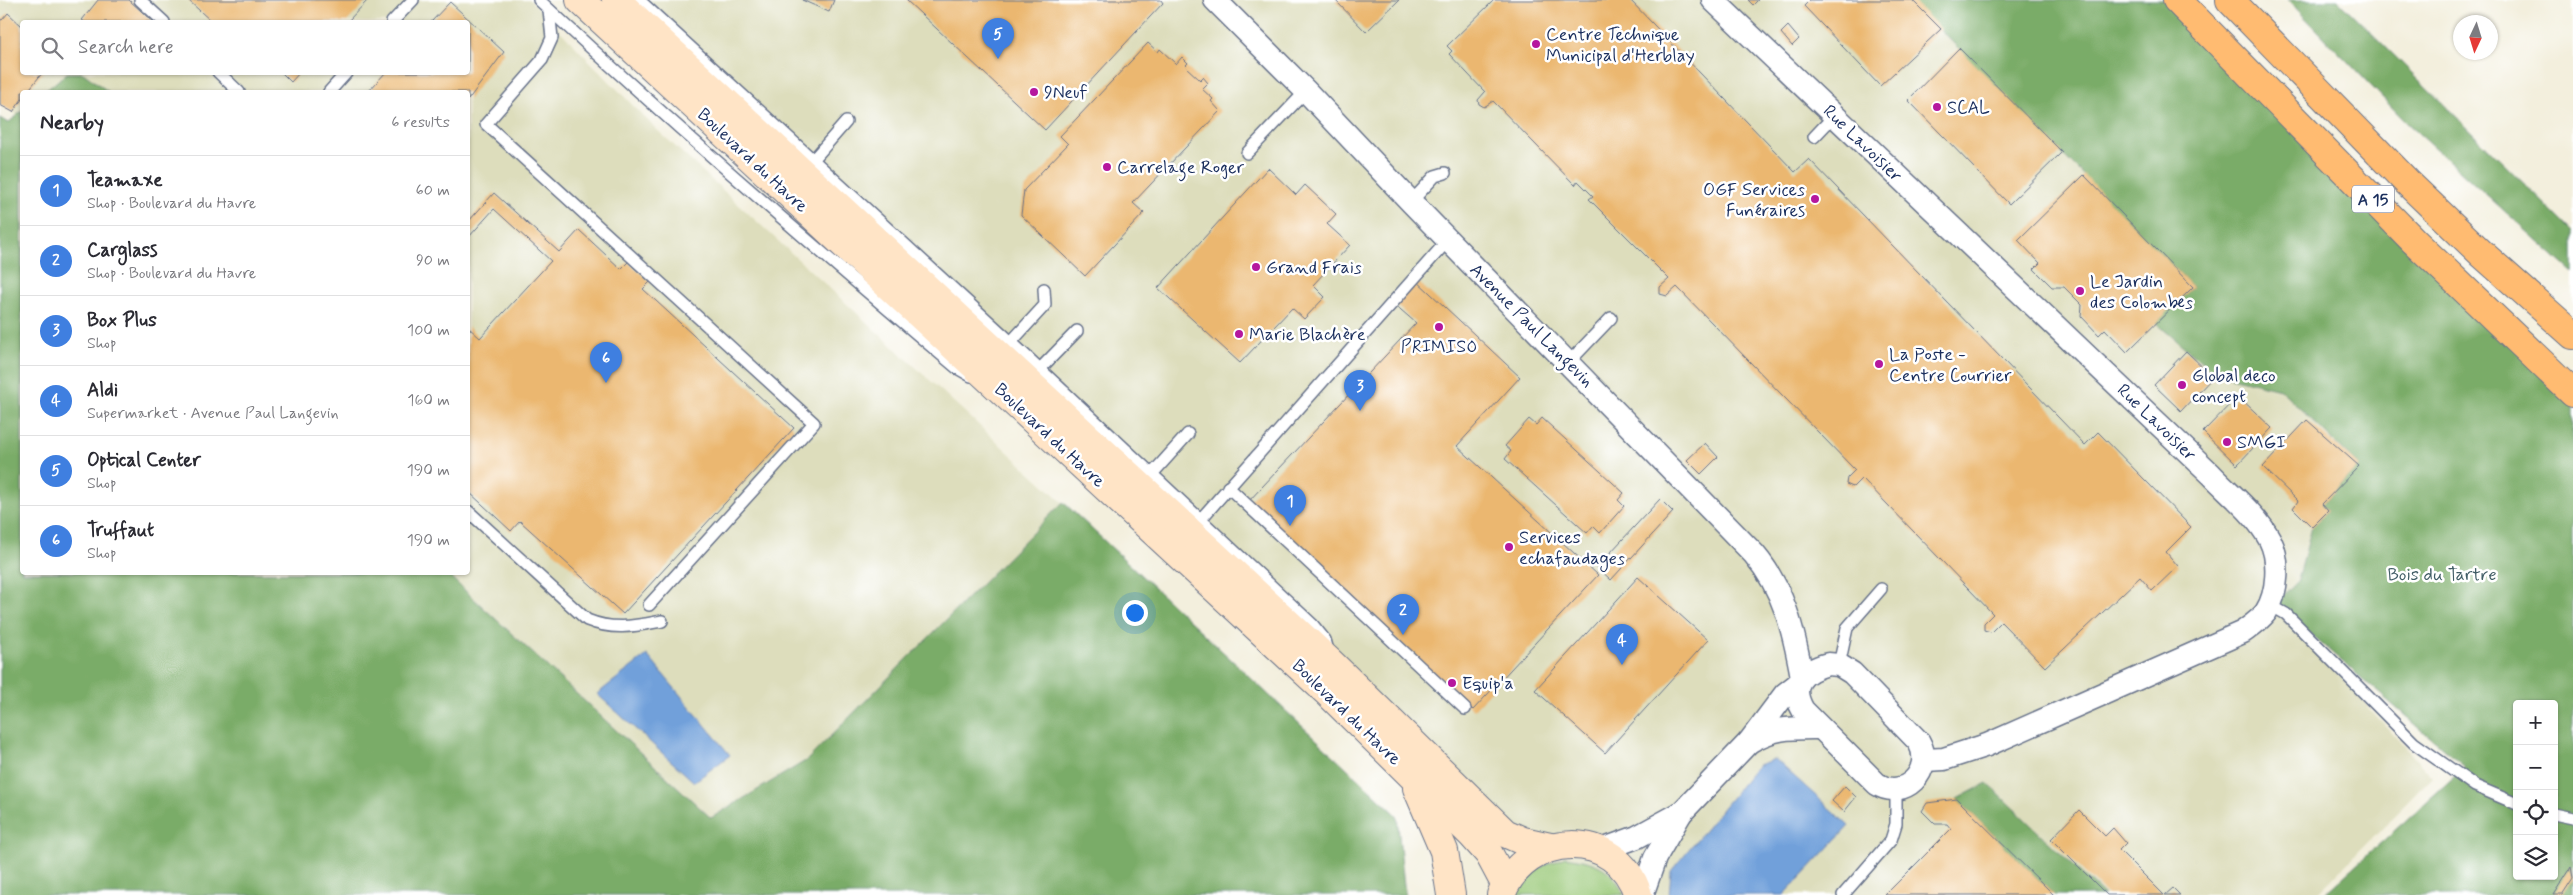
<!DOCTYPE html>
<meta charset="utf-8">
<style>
:root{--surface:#fff;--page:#f2f2f3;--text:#2b2b33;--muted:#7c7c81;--line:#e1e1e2;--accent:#b5179e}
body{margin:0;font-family:Mynerve,sans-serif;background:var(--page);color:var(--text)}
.controls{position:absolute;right:15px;bottom:15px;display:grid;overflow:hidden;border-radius:5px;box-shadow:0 1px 4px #0004}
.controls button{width:45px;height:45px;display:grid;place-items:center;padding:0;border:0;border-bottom:1px solid var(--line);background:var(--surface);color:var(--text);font:25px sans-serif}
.compass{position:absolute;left:2453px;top:15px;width:45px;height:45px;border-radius:50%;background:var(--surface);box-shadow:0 1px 4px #0004;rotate:184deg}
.you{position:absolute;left:1134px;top:612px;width:18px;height:18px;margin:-12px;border:4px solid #fff;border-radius:50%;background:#1a73e8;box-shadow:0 0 0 8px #1a73e833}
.badge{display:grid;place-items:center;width:32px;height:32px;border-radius:50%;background:var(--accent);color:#fff;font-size:16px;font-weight:700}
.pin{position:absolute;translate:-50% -41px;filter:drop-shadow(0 1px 2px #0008)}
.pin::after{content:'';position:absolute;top:26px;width:18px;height:15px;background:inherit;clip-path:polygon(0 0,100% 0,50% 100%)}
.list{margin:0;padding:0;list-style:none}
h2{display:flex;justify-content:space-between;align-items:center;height:65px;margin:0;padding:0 20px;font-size:21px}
h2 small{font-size:16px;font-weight:400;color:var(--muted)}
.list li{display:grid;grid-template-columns:32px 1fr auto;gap:15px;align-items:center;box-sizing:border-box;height:70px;padding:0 20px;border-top:1px solid var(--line)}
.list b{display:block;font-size:19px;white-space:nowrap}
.list p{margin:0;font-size:16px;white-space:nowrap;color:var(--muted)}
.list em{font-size:16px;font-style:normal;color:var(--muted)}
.icon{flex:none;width:28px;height:28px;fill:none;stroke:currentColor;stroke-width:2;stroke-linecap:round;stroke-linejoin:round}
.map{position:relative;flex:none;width:2573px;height:895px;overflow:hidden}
.search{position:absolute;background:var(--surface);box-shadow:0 1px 4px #0004;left:20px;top:20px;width:450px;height:55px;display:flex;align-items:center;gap:12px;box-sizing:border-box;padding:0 18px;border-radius:5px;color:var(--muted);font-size:19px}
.panel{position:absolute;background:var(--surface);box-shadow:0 1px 4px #0004;left:20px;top:90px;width:450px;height:485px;border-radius:5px}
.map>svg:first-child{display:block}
.built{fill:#ddddbc;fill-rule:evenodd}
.green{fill:#99c877;stroke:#5a7c6a}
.forest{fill:#7aac68;stroke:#4a6e63;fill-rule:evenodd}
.water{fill:#71a0da;stroke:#46689c}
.building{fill:#ebb76f}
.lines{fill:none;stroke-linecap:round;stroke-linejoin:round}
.lane-casing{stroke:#67728a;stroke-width:14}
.street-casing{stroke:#67728a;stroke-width:25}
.secondary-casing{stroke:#67728a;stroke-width:30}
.highway-casing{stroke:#67728a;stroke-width:30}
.lane{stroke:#fff;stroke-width:11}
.street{stroke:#fff;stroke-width:22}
.secondary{stroke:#ffe4c6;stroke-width:28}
.highway{stroke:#ffbb71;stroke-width:28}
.poi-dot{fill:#b5179e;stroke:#fff;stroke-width:2}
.labels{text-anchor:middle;stroke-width:5;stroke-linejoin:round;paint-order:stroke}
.shield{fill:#fff;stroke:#5f6d8e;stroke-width:1}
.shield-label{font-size:16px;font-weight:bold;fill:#1b2f5e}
.poi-label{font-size:18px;fill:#1b2f5e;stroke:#fff;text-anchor:start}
.street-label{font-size:18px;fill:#1b2f5e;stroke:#fff}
.park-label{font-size:18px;fill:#415d66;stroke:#fff}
</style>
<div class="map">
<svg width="2573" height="895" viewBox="0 0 2573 895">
<rect width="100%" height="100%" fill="#fff"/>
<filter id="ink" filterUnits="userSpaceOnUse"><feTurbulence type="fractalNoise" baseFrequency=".02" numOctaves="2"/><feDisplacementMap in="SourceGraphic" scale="10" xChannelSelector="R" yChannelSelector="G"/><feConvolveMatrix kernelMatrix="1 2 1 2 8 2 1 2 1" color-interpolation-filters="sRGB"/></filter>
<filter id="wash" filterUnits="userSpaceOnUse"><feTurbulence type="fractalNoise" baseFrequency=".0096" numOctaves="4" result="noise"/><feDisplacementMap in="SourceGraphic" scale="20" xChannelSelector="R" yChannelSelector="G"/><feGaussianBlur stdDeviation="1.12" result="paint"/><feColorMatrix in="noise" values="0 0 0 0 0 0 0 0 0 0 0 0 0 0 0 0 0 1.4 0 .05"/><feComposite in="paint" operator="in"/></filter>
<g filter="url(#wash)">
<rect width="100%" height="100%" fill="#f3efdd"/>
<!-- built -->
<g class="built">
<path d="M0,0H530L654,127L1070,509L807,760L711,818L446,573L468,572V92H22V123L13,112L0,104ZM22,22H468V72H22Z"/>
<path d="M649,0H1911L2193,287L2157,323L2215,373L2280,389L2359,466L2322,504L2328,511L2312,527L2298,580L2275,604L2432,777L2316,895H2104L1987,783L1958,799L2054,895H1582Z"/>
</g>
<!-- green -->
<path class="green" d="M1565,857C1593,861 1612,866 1624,895H1514L1529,872Z"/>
<!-- forest -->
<g class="forest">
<path d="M1911,0H2177L2573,399V895H2323L2465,767L2275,604L2298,580L2312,527L2328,511L2322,504L2359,466L2280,389L2215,373L2156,323L2193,287ZM2517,704H2554V876H2517Z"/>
<path d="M2288,0H2338L2573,232V273L2406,122Z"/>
<path d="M67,73H83L109,92H44Z"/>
<path d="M22,111V572L446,573L711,818L807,760L1063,502L1397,815L1405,895H0V118L8,123Z"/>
<path d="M1987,783L2104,895H2054L1957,799Z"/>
</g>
<!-- water -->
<g class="water">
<path d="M647,655L730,755L694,782L597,694Z"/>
<path d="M1775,759L1849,826L1784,895H1669L1671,871L1758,765Z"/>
</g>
<g id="blocks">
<!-- building -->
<g class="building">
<path d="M98,0H129L153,22H85L82,20Z"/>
<path d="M188,0H368L347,22H212Z"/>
<path d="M802,0H834L829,12Z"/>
<path d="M906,0H1161L1163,3L1045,130Z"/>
<path d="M1335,0H1399L1366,32Z"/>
<path d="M1494,0H1630L1795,172L1809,159L2085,445L2098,432L2191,527L2166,552L2178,566L2152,591L2140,577L2045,667L2001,622L1991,632L1984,630V623L1993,614L1862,478L1853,487L1846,484L1847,478L1855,470L1677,287L1667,296L1660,294V287L1669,279L1589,199L1593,196L1578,181L1575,185L1493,101L1484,107L1479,104L1478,100L1485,92L1449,54L1452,51L1447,46Z"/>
<path d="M1748,0H1758L1753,5Z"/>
<path d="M1810,0H1912L1941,29L1880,86L1804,6Z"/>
<path d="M450,2L504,52L468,100V92H368L386,72H468V22H431Z"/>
<path d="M8,13L22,26V72H43L27,92H22V99L13,112L0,105V19L2,20Z"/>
<path d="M1788,26L1799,39L1792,46L1781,33Z"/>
<path d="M1148,43L1158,52L1160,49L1176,64L1182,57L1188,63L1185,66L1200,80L1203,77L1208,83L1202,89L1213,99L1211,101L1220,111L1133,203L1144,213L1085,276L1021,215L1024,190L1068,144L1060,136Z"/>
<path d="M1959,48L2062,152L2009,204L1908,100Z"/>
<path d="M281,72H300L291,82Z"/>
<path d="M1268,168L1296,195L1305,185L1336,214L1327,224L1350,245L1313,285L1325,297L1304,319L1292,308L1240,363L1158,288Z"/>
<path d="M2084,175L2193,287L2127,352L2105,329L2099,335L2081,316L2082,305L2064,287H2052L2034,269L2040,263L2018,240Z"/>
<path d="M494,193L559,252L579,230L621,269L628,262L650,282L643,289L794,428L623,614L520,521L511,531L468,491V327L480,338L551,261L494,209L468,238V222Z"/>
<path d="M1415,279L1520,377L1457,446L1598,575L1473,710L1247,503L1416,323L1393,303Z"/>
<path d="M2186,351L2213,377L2181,411L2154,385Z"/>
<path d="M2238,396L2272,428L2237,465L2203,432Z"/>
<path d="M1542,418L1624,493L1618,500L1624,506L1600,533L1593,526L1587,533L1505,459L1511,451L1505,446L1529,419L1536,425Z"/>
<path d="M2307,420L2359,466L2322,504L2328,511L2312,527L2293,508L2298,501L2263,467Z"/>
<path d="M1705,443L1718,457L1701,474L1687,460Z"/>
<path d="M1660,499L1673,512L1611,580L1597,567Z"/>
<path d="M1638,577L1708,640L1605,753L1535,690Z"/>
<path d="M1845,786L1856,797L1844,812L1832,801Z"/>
<path d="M1957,799L2054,895H1885L1951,829L1947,824H1935L1922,811L1927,803Z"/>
<path d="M2079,810L2105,836L2113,828L2126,843L2119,850L2164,895H2107L2051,839Z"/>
<path d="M2571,867L2573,878L2562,895H2553Z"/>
<path d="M2173,888L2180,895H2165Z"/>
</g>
</g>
</g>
<g filter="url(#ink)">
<use href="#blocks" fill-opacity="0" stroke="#67728a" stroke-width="1"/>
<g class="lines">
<defs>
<g id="lane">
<path d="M140,0L164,22"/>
<path d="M539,0C675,127 815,248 957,368L971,376"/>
<path d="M639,0L1011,342L1312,624L1325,640L1327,647"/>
<path d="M549,10L552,38L542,60L486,124L814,423L649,605"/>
<path d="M392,22L413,0"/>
<path d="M218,72L239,92"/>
<path d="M329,92L347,72"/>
<path d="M1814,137L1834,116"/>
<path d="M1247,153L1306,91"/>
<path d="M812,161L846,122"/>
<path d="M1411,202L1435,176L1445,173"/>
<path d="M1011,342L1045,305L1044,289"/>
<path d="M1569,362L1611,318"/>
<path d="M1040,369L1077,331"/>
<path d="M1152,474L1188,434"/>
<path d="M1228,487L1465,709"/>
<path d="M468,511L587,620C614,631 635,626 662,621"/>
<path d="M1200,520L1448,240"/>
<path d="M2270,605L2286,614L2414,743L2475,786L2517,804"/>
<path d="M1839,665L1847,628L1881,589"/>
<path d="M2554,814L2573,818"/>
<path d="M1843,895L1891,840L1896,824V789"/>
</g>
<g id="street">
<path d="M1215,0L1306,91L1411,202L1754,554C1784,589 1794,632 1802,677"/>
<path d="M1713,0L2211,474C2230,494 2257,515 2270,540C2280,560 2278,593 2266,612C2260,620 2251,626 2243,632L1987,745L1944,759L1925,760"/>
<path d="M1828,664L1839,665L1852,673L1919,742C1935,771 1903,801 1877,784L1803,710C1788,684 1803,671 1828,664Z"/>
<path d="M1798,684L1785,694L1749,742C1775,727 1790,728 1819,728"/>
<path d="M1681,813L1749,742"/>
<path d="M1599,851L1637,837L1681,813L1655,858L1642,895"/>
</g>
<g id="secondary">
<path d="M580,0L1329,694L1471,834L1489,854L1505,884"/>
<path d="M616,0L1331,663L1505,833L1523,841L1550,847"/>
<path d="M1417,788L1444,851L1451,895"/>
<path d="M1501,895C1525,831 1617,826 1638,895"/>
</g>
<g id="highway">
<path d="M2177,0L2414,241L2573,393"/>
<path d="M2230,0L2407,182L2481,253L2573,335"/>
</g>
</defs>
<!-- lane casing -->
<use href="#lane" class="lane-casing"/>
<!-- street casing -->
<use href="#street" class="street-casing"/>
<!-- secondary casing -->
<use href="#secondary" class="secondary-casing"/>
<!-- highway casing -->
<use href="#highway" class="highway-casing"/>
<!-- lane -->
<use href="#lane" class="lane"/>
<!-- street -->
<use href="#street" class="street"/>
<!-- secondary -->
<use href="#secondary" class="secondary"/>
<!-- highway -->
<use href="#highway" class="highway"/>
</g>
</g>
<!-- markers -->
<g class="poi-dot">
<circle cx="1536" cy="44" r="5"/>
<circle cx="1034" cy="92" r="5"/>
<circle cx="1937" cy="107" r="5"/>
<circle cx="1107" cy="167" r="5"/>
<circle cx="1815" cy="199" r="5"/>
<circle cx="1256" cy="267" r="5"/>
<circle cx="2080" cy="291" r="5"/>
<circle cx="1439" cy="327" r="5"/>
<circle cx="1239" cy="334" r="5"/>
<circle cx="1879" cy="364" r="5"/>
<circle cx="2182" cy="385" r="5"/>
<circle cx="2227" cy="442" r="5"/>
<circle cx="1509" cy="547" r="5"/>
<circle cx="1452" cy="683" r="5"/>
</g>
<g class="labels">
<!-- shield labels -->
<rect class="shield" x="2352" y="185.5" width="42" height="27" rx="4"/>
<g class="shield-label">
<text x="2373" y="205">A 15</text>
</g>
<!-- poi labels -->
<g class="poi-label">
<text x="1546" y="40">Centre Technique<tspan x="1546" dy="21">Municipal d'Herblay</tspan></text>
<text x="1044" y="98">9Neuf</text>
<text x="1947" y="113">SCAL</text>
<text x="1117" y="173">Carrelage Roger</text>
<text x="1805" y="195" text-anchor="end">OGF Services<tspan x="1805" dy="21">Funéraires</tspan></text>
<text x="1266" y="273">Grand Frais</text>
<text x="2090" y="287">Le Jardin<tspan x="2090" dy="21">des Colombes</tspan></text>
<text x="1249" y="340">Marie Blachère</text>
<text x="1439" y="352" text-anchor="middle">PRIMISO</text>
<text x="1889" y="360">La Poste -<tspan x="1889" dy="21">Centre Courrier</tspan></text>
<text x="2192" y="381">Global deco<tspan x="2192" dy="21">concept</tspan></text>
<text x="2237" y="448">SMGI</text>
<text x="1519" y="543">Services<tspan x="1519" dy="21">echafaudages</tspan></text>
<text x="1462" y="689">Equip'a</text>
</g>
<!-- street labels -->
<g class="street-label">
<text transform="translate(1863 143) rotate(44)" y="6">Rue Lavoisier</text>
<text transform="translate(753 160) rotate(43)" y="6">Boulevard du Havre</text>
<text transform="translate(1532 325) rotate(45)" y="6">Avenue Paul Langevin</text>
<text transform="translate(2157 422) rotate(44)" y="6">Rue Lavoisier</text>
<text transform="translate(1050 435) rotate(43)" y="6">Boulevard du Havre</text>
<text transform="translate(1347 712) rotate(44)" y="6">Boulevard du Havre</text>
</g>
<!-- park labels -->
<g class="park-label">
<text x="2442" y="580">Bois du Tartre</text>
</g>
</g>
</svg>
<div class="controls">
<button>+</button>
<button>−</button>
<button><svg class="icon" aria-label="locate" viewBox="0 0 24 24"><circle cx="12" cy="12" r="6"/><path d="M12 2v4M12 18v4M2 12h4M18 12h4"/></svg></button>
<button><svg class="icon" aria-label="layers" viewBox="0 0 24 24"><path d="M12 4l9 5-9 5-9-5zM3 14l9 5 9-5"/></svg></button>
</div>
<svg class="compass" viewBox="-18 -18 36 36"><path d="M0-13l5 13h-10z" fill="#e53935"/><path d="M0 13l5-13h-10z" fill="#7c7c81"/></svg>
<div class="you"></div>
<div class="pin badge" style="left:1290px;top:526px;background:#3f7fe0">1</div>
<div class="pin badge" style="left:1403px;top:635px;background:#3f7fe0">2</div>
<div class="pin badge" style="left:1360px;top:411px;background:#3f7fe0">3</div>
<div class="pin badge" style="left:1622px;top:665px;background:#3f7fe0">4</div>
<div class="pin badge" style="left:998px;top:59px;background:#3f7fe0">5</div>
<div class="pin badge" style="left:606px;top:383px;background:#3f7fe0">6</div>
<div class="search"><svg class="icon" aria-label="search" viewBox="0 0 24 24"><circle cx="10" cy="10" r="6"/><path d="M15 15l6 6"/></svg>Search here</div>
<section class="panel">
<h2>Nearby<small>6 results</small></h2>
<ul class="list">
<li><span class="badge" style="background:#3f7fe0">1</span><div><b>Teamaxe</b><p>Shop · Boulevard du Havre</p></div><em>60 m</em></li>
<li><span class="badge" style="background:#3f7fe0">2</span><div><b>Carglass</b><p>Shop · Boulevard du Havre</p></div><em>90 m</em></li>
<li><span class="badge" style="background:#3f7fe0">3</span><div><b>Box Plus</b><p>Shop</p></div><em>100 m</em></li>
<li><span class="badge" style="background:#3f7fe0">4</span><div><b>Aldi</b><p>Supermarket · Avenue Paul Langevin</p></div><em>160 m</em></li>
<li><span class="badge" style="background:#3f7fe0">5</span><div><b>Optical Center</b><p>Shop</p></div><em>190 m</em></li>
<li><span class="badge" style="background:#3f7fe0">6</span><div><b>Truffaut</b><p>Shop</p></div><em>190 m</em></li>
</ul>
</section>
</div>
